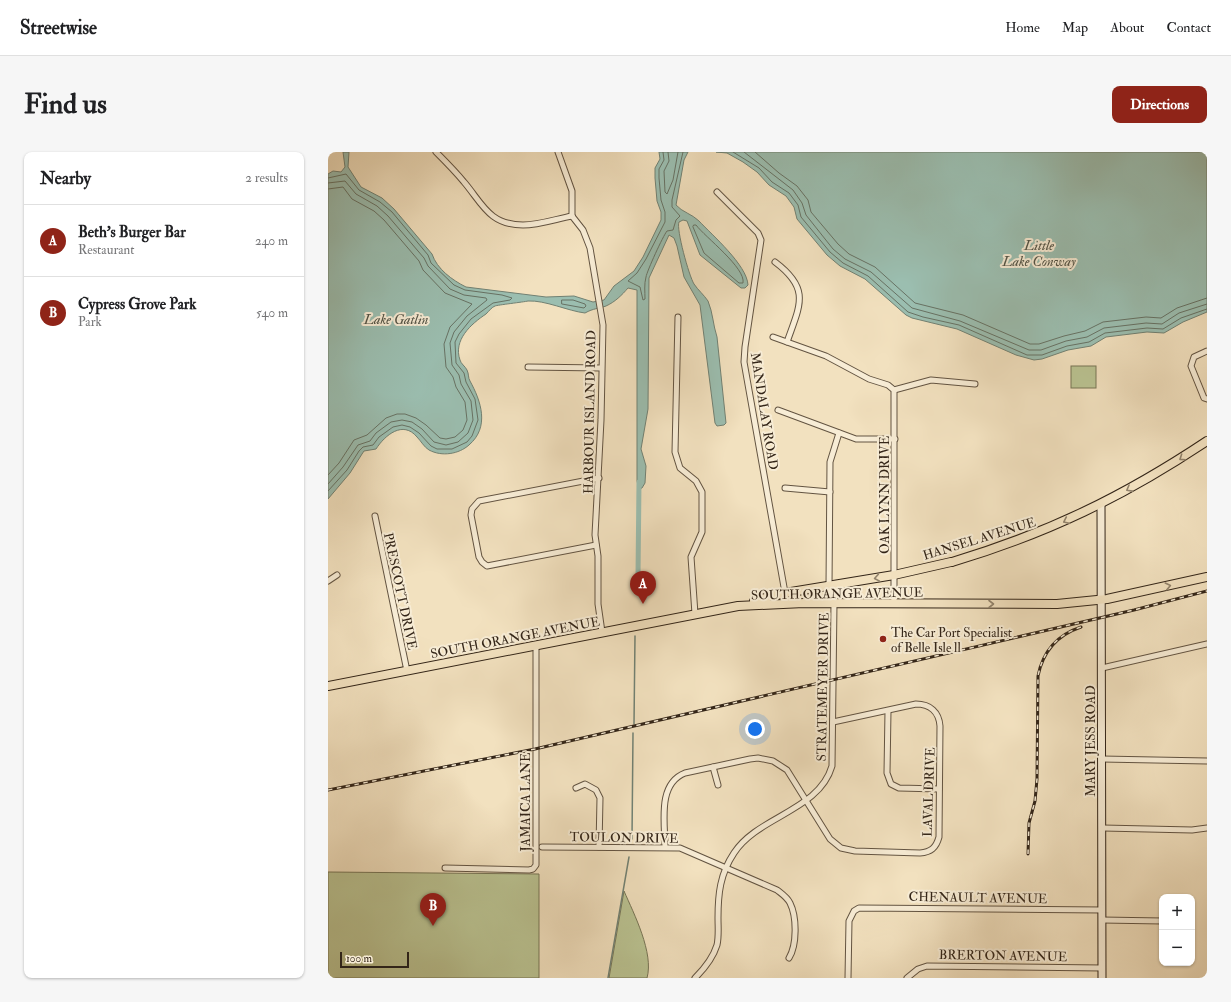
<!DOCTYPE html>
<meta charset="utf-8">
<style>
:root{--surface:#fff;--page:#f6f6f6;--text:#202124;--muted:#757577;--line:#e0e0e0;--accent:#8f2418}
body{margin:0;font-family:"IM FELL Double Pica",serif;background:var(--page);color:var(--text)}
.controls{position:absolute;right:12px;bottom:12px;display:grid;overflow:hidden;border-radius:8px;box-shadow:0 1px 3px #0004}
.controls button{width:36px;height:36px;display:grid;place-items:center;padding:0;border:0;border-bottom:1px solid var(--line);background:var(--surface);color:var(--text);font:20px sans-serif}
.scale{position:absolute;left:12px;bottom:10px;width:69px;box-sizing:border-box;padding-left:4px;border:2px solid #332518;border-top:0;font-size:11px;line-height:14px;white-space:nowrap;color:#332518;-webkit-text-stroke:3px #f7ecd5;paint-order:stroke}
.you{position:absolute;left:427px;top:577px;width:14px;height:14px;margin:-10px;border:3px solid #fff;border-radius:50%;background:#1a73e8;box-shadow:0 0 0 6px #1a73e833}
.badge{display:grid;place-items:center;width:26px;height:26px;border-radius:50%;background:var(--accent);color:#fff;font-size:13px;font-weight:700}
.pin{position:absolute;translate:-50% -33px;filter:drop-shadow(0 1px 2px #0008)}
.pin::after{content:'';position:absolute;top:21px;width:14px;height:12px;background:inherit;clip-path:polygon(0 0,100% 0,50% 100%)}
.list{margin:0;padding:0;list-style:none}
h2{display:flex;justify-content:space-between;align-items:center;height:52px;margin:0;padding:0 16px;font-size:17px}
h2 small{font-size:13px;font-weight:400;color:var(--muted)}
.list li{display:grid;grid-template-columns:26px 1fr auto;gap:12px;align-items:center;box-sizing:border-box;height:72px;padding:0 16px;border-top:1px solid var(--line)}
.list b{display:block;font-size:15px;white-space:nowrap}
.list p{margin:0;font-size:13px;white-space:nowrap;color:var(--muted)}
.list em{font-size:13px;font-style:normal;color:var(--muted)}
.map{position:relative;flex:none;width:879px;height:826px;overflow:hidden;border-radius:8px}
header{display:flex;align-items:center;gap:24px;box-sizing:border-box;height:56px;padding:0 20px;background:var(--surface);border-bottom:1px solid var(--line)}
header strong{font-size:19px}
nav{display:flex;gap:22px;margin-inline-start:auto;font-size:14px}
.intro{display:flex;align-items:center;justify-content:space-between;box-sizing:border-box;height:96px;padding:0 24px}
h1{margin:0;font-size:28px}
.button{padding:10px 18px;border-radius:8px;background:var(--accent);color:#fff;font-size:14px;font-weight:700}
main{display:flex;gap:24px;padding:0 24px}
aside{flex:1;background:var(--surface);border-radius:8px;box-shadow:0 1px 3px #0004}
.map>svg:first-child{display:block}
.green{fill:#bac392;stroke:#767455}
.water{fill:#9bbeb0;stroke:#718173}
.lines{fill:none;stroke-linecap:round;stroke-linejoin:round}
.shore{stroke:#677264;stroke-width:1}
.stream{stroke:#718173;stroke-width:1.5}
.canal{stroke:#9bbeb0;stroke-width:5}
.street-casing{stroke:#635442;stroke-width:7}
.secondary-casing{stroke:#332518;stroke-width:9}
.primary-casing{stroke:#332518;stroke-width:10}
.street{stroke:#f7ecd5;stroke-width:5}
.secondary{stroke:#f7ecd5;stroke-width:7}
.primary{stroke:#f2e1bf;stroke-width:8}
.rail-casing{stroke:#332518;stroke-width:3}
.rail{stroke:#f7ecd5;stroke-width:1.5;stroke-dasharray:4.5;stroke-linecap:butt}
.oneway{stroke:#92836c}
.poi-dot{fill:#8f2418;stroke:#f7ecd5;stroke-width:1.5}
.labels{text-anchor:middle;stroke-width:4;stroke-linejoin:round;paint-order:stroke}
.street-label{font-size:13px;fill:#332518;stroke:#f7ecd5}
.poi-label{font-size:13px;fill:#332518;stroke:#f7ecd5;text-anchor:start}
.water-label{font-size:14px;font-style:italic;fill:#525346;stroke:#f7ecd5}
</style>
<header>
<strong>Streetwise</strong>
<nav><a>Home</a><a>Map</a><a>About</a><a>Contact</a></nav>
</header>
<div class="intro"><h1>Find us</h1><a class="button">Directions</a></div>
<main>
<aside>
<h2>Nearby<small>2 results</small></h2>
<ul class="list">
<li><span class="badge">A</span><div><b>Beth's Burger Bar</b><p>Restaurant</p></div><em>240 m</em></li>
<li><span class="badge">B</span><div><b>Cypress Grove Park</b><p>Park</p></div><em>540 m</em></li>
</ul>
</aside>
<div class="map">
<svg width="879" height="826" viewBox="0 0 879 826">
<rect width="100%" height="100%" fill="#f2e1bf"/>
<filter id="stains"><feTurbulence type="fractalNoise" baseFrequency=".005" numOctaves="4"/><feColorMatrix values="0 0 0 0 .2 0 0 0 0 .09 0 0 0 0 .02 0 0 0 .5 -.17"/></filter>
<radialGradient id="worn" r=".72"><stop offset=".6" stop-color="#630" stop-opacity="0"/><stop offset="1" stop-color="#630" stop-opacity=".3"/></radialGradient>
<!-- green -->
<g class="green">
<rect x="743" y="214" width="25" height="22"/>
<path d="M0,720L211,722V826H0Z"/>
<path d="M296,739C306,762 326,801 319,826H281Z"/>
</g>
<!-- water -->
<g class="water">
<path d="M15,0H21L20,15L33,35L54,46L66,57L104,102C109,117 124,128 138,135L218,145L246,144L265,150L276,148L286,134L306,119L315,105L333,68V60L329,49L327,26V16L332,7L331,0H360L356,8L348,53C354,60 364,62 371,69C384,83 419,113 420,133L417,136H413L372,103L359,69L355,68L351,70C348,77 361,124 366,132C370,138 376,143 380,149C385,161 385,173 389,185L398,271L396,273L389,274L387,271L372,153L356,125L349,94L346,86L341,83L321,126L320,257L313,297L318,314L317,331L314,336L311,337L309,329V138L300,136C294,143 287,150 278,154C270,157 266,156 257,161C240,159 217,148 200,149C196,150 169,153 167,154C164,155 161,159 158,162C143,172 125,188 132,208C133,212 137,214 139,218C141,222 140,226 142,229C153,249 162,275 141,293C131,302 114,305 101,298C96,295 93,289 89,285C75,268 57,283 48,297L36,299L34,302L22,321L0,347V22L5,19L13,20L17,15Z"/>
<path d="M388,0H879V160L855,170L836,181L819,180L778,185L763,194L740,198L714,207L706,208L688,203L629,177L584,166L578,163L537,127L512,114L499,103L469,67L466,55L458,44L441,33L429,20L415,10L399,1Z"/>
</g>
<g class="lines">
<!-- shore -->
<g class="shore">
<path d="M335,0L336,8L331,17V26L333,48L337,60V70L318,107L309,121L300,129L312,135L315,148L317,147C317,140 316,132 318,125C319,119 335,84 339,79L345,78L348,68L352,64L344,55V48L355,0"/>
<path d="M340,0L341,9L336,19L337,40L339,42L345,28L350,0"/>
<path d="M405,0L431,16L444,30L461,41L470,53L473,65L502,100L515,111L540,124L580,160L595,165L631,173L699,203H714L739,194L761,190L777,181L819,176L835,177L853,166L879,157"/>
<path d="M416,0L465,38L474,51L478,63L505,97L517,107L543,120L584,156L632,169L701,198H713L738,189L759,185L776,176L818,171L834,172L851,161L879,152"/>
<path d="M427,0L451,21L469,34L480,48L483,60L510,92L521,102L547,115L587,151L635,163L702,192H711L736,184L757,179L775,170L818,165L833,166L849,156L879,146"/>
<path d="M0,26L18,22L31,38L52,50L64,60L100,103L103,111L126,133L137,138L174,143L184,146L182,148L165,151L143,167L131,182L127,190L128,211L136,221L138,230L147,247L150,268L144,284L139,290L124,297H109L103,294L91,281L82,275L74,273L65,275L51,285L45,293L35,295L31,299L19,318L0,339"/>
<path d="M0,31L17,29L28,42L49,54L60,64L96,106L100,114L122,137L136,143L158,146L159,148L139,164L126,180L122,191L124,213L131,223L133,232L143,249L145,268L140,281L130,290L118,293L106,290L94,277L84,270L74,268L63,270L48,281L42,289L30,293L15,315L0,332"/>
<path d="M0,37L15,35L24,47L46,59L56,68L91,109L95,118L117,141L144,152L122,175L116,192L118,215L125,225L128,235L137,250L139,268L135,278L127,285L118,287L112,286L98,273L88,266L77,262H69L58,266L39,283L26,288L11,311L0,323"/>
<path d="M366,73H368C377,85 418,116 415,131H411L376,101L365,75Z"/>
<path d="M234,148H245L257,152L258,154L256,156L234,152Z"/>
</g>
<!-- stream -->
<g class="stream">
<path d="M306,572L307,484"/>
<path d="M304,687L305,581"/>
<path d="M280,826L301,705"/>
</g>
<!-- canal -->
<path class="canal" d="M310,425L311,330"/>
<defs>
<g id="street">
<path d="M108,0C118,10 127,19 136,30C154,51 161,73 195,73C211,73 228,67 244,64"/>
<path d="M230,0L244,39V64"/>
<path d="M389,40L430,81L433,88L417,195L416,210L459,452"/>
<path d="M244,64L255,78L262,96L275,173L273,268L267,383L270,404V452L274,480"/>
<path d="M447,110C483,137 472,153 459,190"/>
<path d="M350,165L347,300L352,316L368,329L374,340V380L363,405L367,462"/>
<path d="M445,185L498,204L541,227L560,233L566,238V451"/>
<path d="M879,199L866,205L863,214L876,246L879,247"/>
<path d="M200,215L273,216"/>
<path d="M566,238L603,228L647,232"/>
<path d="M450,258L528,287H567"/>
<path d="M457,336L502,340"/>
<path d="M47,364L79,519"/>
<path d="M268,393L159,414L154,410L151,405L143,363L144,357L151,349L271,326"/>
<path d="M0,429L9,423"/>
<path d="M774,516L879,492"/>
<path d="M560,559L559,621L563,632L571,636L611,637"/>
<path d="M774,607L879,609"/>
<path d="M385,615L390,633"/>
<path d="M248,636L257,632L268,638L272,646L271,695"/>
<path d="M775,676L864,678L879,676"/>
<path d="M214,695L352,696L449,738C454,742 459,745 462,751C469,765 469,793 461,806"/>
<path d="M337,695C337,671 329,632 357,621L422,607L430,606L445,609L459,618L502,687L513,696L527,699L592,701C603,700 608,696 611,685L612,574C611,560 602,552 588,552L505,570"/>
<path d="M117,716L201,718L205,717L208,713V493"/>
<path d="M774,768L834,769"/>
<path d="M367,826C376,817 385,806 389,793C391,784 390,775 390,766C390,742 392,722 406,701C430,664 491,659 504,614L506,451L501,435L502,310L511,281"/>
<path d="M520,826L521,769L526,759L531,756L774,758"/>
<path d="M579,826L590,817L599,814L774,816"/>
</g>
<path id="secondary" d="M773,352L774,826"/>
<g id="primary">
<path d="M624,410C720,381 795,345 879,289"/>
<path d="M426,449L457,441L566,423L623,410"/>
<path d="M0,534L410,454L476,451L729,452L779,447L879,425"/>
</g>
</defs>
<!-- street casing -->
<use href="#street" class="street-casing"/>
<!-- secondary casing -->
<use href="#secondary" class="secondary-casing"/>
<!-- primary casing -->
<use href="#primary" class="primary-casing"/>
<!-- street -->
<use href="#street" class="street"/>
<!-- secondary -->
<use href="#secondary" class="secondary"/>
<!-- primary -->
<use href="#primary" class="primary"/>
<defs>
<g id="rail">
<path d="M0,638L207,597L806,458L879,439"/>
<path d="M700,702L701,671L707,649L709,627L710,524C715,499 729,483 753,475"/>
</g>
</defs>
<!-- rail casing -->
<use href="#rail" class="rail-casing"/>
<!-- rail -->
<use href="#rail" class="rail"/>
</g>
<!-- one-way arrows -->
<defs><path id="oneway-chevron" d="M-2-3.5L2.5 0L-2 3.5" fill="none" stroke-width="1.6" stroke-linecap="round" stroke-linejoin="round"/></defs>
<g class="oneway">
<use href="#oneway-chevron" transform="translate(854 306) rotate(146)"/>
<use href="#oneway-chevron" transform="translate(801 337) rotate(151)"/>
<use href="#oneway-chevron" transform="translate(738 369) rotate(155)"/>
<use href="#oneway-chevron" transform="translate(549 426) rotate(170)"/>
<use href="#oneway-chevron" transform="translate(840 434) rotate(-13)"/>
<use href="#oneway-chevron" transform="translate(663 452)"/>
</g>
<!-- markers -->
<circle class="poi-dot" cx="555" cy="487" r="4"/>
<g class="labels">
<!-- street labels -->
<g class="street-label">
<text transform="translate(437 259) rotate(81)" y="5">MANDALAY ROAD</text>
<text transform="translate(261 260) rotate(-89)" y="5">HARBOUR ISLAND ROAD</text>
<text transform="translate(556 343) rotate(-90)" y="5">OAK LYNN DRIVE</text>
<text transform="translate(651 386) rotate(-17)" y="5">HANSEL AVENUE</text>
<text transform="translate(73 439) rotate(78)" y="5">PRESCOTT DRIVE</text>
<text transform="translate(509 441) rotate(-1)" y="5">SOUTH ORANGE AVENUE</text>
<text transform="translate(187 485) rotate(-11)" y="5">SOUTH ORANGE AVENUE</text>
<text transform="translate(494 535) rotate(-89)" y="5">STRATEMEYER DRIVE</text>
<text transform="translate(762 589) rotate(-90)" y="5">MARY JESS ROAD</text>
<text transform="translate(600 640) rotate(-88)" y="5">LAVAL DRIVE</text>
<text transform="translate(197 650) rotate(-90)" y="5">JAMAICA LANE</text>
<text transform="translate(296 685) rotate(1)" y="5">TOULON DRIVE</text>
<text transform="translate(650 745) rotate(1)" y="5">CHENAULT AVENUE</text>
<text transform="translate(675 803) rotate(1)" y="5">BRERTON AVENUE</text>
</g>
<!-- poi labels -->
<g class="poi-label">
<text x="563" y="485">The Car Port Specialist<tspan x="563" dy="15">of Belle Isle ll</tspan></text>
</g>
<!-- water labels -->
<g class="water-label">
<text x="711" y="98">Little<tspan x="711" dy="16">Lake Conway</tspan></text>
<text x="68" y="172">Lake Gatlin</text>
</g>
</g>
<rect width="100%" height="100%" filter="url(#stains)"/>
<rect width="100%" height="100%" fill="url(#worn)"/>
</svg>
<div class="controls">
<button>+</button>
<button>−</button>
</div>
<div class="scale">100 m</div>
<div class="you"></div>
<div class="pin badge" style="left:315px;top:452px">A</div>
<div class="pin badge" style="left:105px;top:774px">B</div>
</div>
</main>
